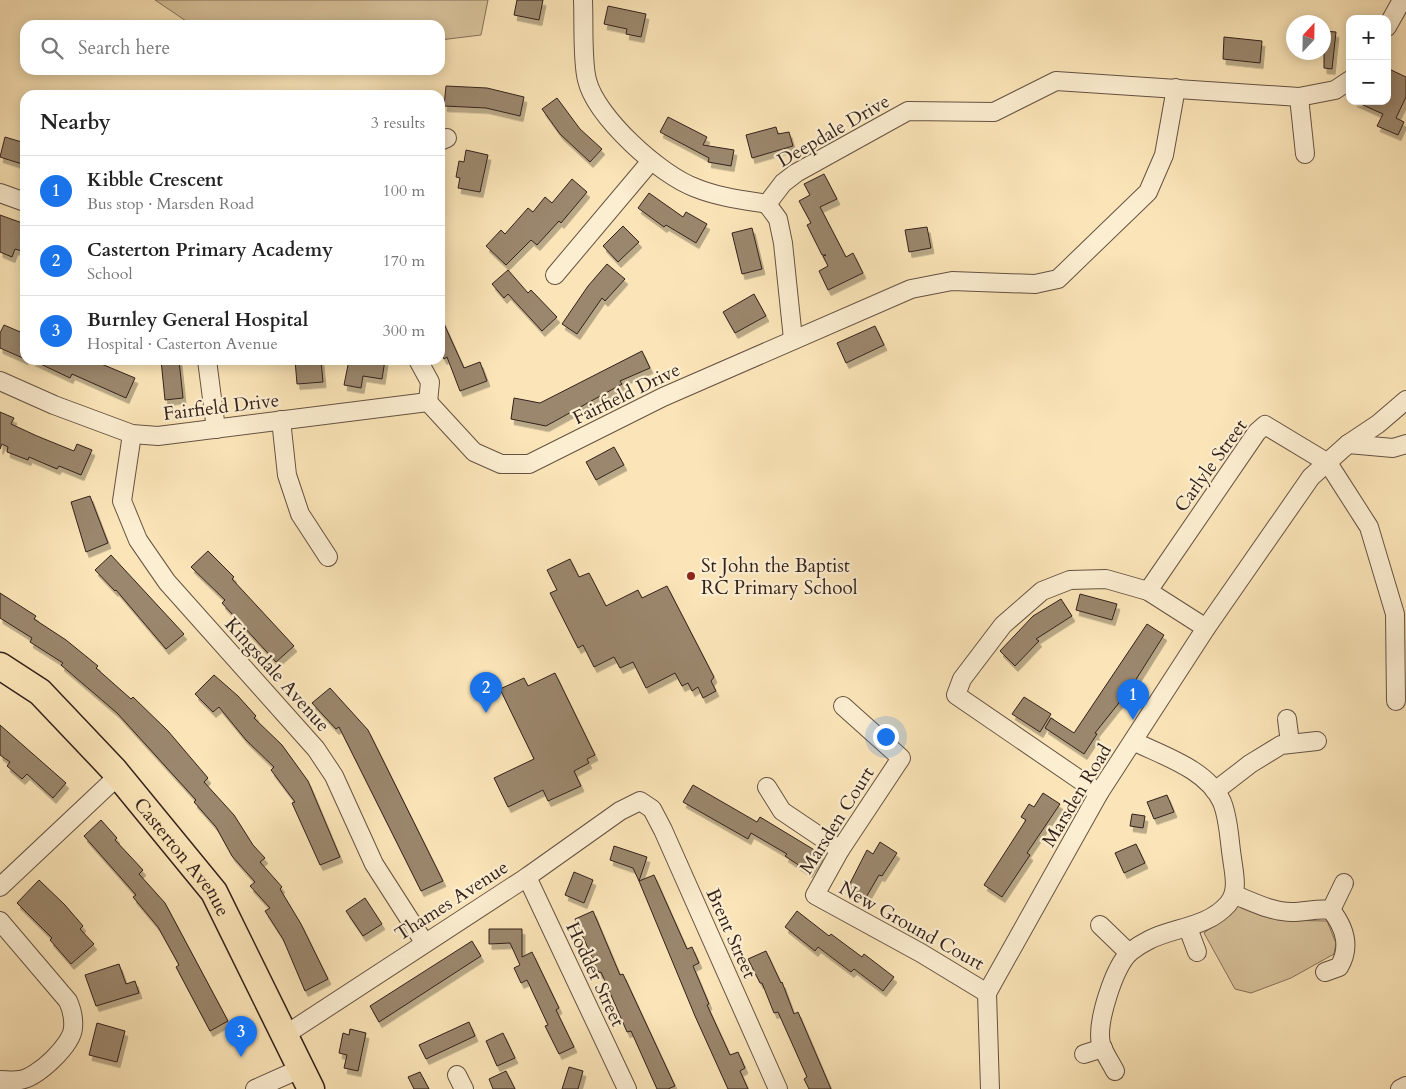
<!DOCTYPE html>
<meta charset="utf-8">
<style>
:root{--surface:#fff;--page:#f6f6f6;--text:#222;--muted:#767676;--line:#e0e0e0;--accent:#1a73e8}
body{margin:0;font-family:Cardo,serif;background:var(--page);color:var(--text)}
.controls{position:absolute;right:15px;top:15px;display:grid;overflow:hidden;border-radius:10px;box-shadow:0 2px 12px #0003}
.controls button{width:45px;height:45px;display:grid;place-items:center;padding:0;border:0;border-bottom:1px solid var(--line);background:var(--surface);color:var(--text);font:25px sans-serif}
.compass{position:absolute;left:1286px;top:15px;width:45px;height:45px;border-radius:50%;background:var(--surface);box-shadow:0 2px 12px #0003;rotate:22deg}
.you{position:absolute;left:885px;top:736px;width:18px;height:18px;margin:-12px;border:4px solid #fff;border-radius:50%;background:#1a73e8;box-shadow:0 0 0 8px #1a73e833}
.badge{display:grid;place-items:center;width:32px;height:32px;border-radius:50%;background:var(--accent);color:#fff;font-size:16px;font-weight:700}
.pin{position:absolute;translate:-50% -41px;filter:drop-shadow(0 1px 2px #0008)}
.pin::after{content:'';position:absolute;top:26px;width:18px;height:15px;background:inherit;clip-path:polygon(0 0,100% 0,50% 100%)}
.list{margin:0;padding:0;list-style:none}
h2{display:flex;justify-content:space-between;align-items:center;height:65px;margin:0;padding:0 20px;font-size:21px}
h2 small{font-size:16px;font-weight:400;color:var(--muted)}
.list li{display:grid;grid-template-columns:32px 1fr auto;gap:15px;align-items:center;box-sizing:border-box;height:70px;padding:0 20px;border-top:1px solid var(--line)}
.list b{display:block;font-size:19px;white-space:nowrap}
.list p{margin:0;font-size:16px;white-space:nowrap;color:var(--muted)}
.list em{font-size:16px;font-style:normal;color:var(--muted)}
.icon{flex:none;width:28px;height:28px;fill:none;stroke:currentColor;stroke-width:2;stroke-linecap:round;stroke-linejoin:round}
.map{position:relative;flex:none;width:1406px;height:1089px;overflow:hidden}
.search{position:absolute;background:var(--surface);box-shadow:0 2px 12px #0003;left:20px;top:20px;width:425px;height:55px;display:flex;align-items:center;gap:12px;box-sizing:border-box;padding:0 18px;border-radius:15px;color:var(--muted);font-size:19px}
.panel{position:absolute;background:var(--surface);box-shadow:0 2px 12px #0003;left:20px;top:90px;width:425px;height:275px;border-radius:15px}
.map>svg:first-child{display:block}
.green{fill:#d9c49d;stroke:#86725c}
.building{fill:#9b876d;stroke:#33211b;filter:url(#shadow)}
.lines{fill:none;stroke-linecap:round;stroke-linejoin:round}
.minor-casing{stroke:#655242;stroke-width:20}
.highway-casing{stroke:#33211b;stroke-width:29}
.minor{stroke:#fceed1;stroke-width:18}
.highway{stroke:#fbe5b8;stroke-width:26}
.poi-dot{fill:#8f2418;stroke:#fceed1;stroke-width:2}
.labels{text-anchor:middle;stroke-width:4.5;stroke-linejoin:round;paint-order:stroke}
.street-label{font-size:19px;fill:#33211b;stroke:#fceed1}
.poi-label{font-size:19px;fill:#33211b;stroke:#fceed1;text-anchor:start}
</style>
<div class="map">
<svg width="1406" height="1089" viewBox="0 0 1406 1089">
<defs>
<filter id="shadow"><feDropShadow dx="3" dy="5.5" stdDeviation="0" flood-color="#0004"/></filter>
</defs>
<rect width="100%" height="100%" fill="#fbe5b8"/>
<filter id="stains"><feTurbulence type="fractalNoise" baseFrequency=".004" numOctaves="4"/><feColorMatrix values="0 0 0 0 .2 0 0 0 0 .09 0 0 0 0 .02 0 0 0 .5 -.17"/></filter>
<radialGradient id="worn" r=".72"><stop offset=".6" stop-color="#630" stop-opacity="0"/><stop offset="1" stop-color="#630" stop-opacity=".3"/></radialGradient>
<!-- green -->
<g class="green">
<path d="M155,0H488L481,35L440,40V25H192Z"/>
<path d="M1238,906L1277,920L1327,921L1336,943L1334,954L1291,978L1251,993L1235,989L1204,933Z"/>
</g>
<!-- building -->
<g class="building">
<path d="M517,0H543L539,20L514,15Z"/>
<path d="M608,6L646,14L641,37L626,34L627,29L604,24Z"/>
<path d="M1324,31L1336,32L1332,69L1324,68Z"/>
<path d="M1224,37L1262,41L1260,63L1223,59Z"/>
<path d="M1387,68L1406,77V97L1396,118L1404,122L1398,135L1377,126L1383,114L1354,101H1387Z"/>
<path d="M446,86L487,88L524,97L520,116L486,108L444,106Z"/>
<path d="M557,98L580,129L602,149L590,162L560,134L542,109Z"/>
<path d="M668,117L707,137L703,145L734,150L731,166L708,162L709,158L660,132Z"/>
<path d="M776,127L778,134L789,132L793,146L752,158L746,135Z"/>
<path d="M5,137L25,143V165L0,157Z"/>
<path d="M466,150L488,155L480,192L458,188L460,178L456,177L459,161L464,162Z"/>
<path d="M824,174L837,199L820,207L846,257L853,253L863,273L828,290L819,271L828,266L823,256L826,255H822L807,225L811,223L799,201L810,195L804,184Z"/>
<path d="M572,179L587,192L561,223L559,221L537,245L531,240L506,265L486,246L501,230L505,234L528,208L533,212L545,197L552,203Z"/>
<path d="M649,193L683,217L686,212L707,224L696,243L666,225L664,227L638,208Z"/>
<path d="M0,215L25,224V252L15,249L12,257L0,252Z"/>
<path d="M623,226L639,242L618,262L603,246Z"/>
<path d="M927,227L931,248L909,252L905,230Z"/>
<path d="M752,228L762,269L742,274L732,233Z"/>
<path d="M607,264L625,279L605,301L602,298L577,334L562,324L588,286Z"/>
<path d="M508,270L528,293L531,290L557,317L542,331L508,294L504,298L492,284Z"/>
<path d="M754,294L766,316L735,333L723,312Z"/>
<path d="M440,315L464,368L480,362L487,381L460,391L447,357L444,359L440,351Z"/>
<path d="M4,325L25,334V359L0,348V333Z"/>
<path d="M875,326L884,345L846,363L837,343Z"/>
<path d="M642,351L650,368L620,381L622,384L546,426L511,419L514,398L540,403Z"/>
<path d="M32,360H92L135,378L126,398L72,374L70,378Z"/>
<path d="M161,360H179L183,398L165,400Z"/>
<path d="M295,360H321L323,382L297,384Z"/>
<path d="M349,360H385L382,379L363,376L361,388L344,385Z"/>
<path d="M0,412L14,418L11,424L37,436L74,451L77,444L92,450L81,475L59,466L57,469L29,457L28,460L7,452L8,447L2,444L0,449Z"/>
<path d="M614,447L624,465L596,480L586,462Z"/>
<path d="M90,496L108,543L86,552L71,502Z"/>
<path d="M208,551L234,577L232,579L294,646L276,662L222,603L225,600L191,567Z"/>
<path d="M111,555L184,634L166,649L116,590L115,591L95,570Z"/>
<path d="M570,559L579,577L589,573L606,606L638,590L642,598L667,586L714,677L711,681L716,691L703,698L698,687L692,691L688,683L682,686L675,673L646,688L633,662L620,668L614,657L594,667L583,645L578,648L550,593L557,590L547,570Z"/>
<path d="M0,593L36,616L34,619L66,640L98,666L96,668L131,699L133,697L168,731L208,778L204,782L234,815L253,845L265,858L260,862L282,887L280,889L301,924L328,979L305,991L283,939L265,911L270,908L250,886L255,882L232,856L216,827L194,802L196,800L117,713L61,665L63,663L30,642L32,638L0,618Z"/>
<path d="M1080,594L1117,604L1112,620L1076,610Z"/>
<path d="M1061,599L1072,616L1036,639L1039,641L1015,666L1000,651L1033,616Z"/>
<path d="M1147,624L1164,635L1130,689L1095,733L1097,734L1084,754L1045,728L1051,718L1074,733Z"/>
<path d="M555,673L595,755L587,759L589,763L574,771L581,786L548,801L543,790L508,807L494,778L534,759L500,689L524,678L528,686Z"/>
<path d="M214,675L238,696L256,716L254,718L282,745L308,781L340,857L320,865L292,803L295,802L271,770L274,767L246,740L219,707L213,712L195,694Z"/>
<path d="M330,688L368,730L443,881L421,891L339,727L336,729L312,703Z"/>
<path d="M1024,697L1051,714L1040,732L1012,714Z"/>
<path d="M0,725L66,783L53,798L27,774L22,779L7,766L10,762L0,755Z"/>
<path d="M693,785L757,822L760,817L821,854L809,872L785,856L787,854L751,833L748,839L683,802Z"/>
<path d="M1043,793L1060,804L1027,853L1030,855L1002,897L984,885L1026,820L1021,817L1029,804L1034,807Z"/>
<path d="M1167,795L1174,812L1154,819L1147,802Z"/>
<path d="M1132,814L1145,816L1143,828L1130,826Z"/>
<path d="M101,820L117,838L115,840L143,870L139,874L165,903L228,1021L210,1031L176,967L179,965L158,927L133,897L136,895L84,836Z"/>
<path d="M880,842L897,853L882,876L879,875L864,901L846,891L867,850L873,854Z"/>
<path d="M1136,844L1145,863L1124,873L1115,853Z"/>
<path d="M614,846L647,857L639,881L633,868L610,860Z"/>
<path d="M574,872L593,880L584,903L565,895Z"/>
<path d="M654,875L687,949L692,947L699,963L693,966L709,1004L707,1005L730,1055L738,1052L745,1068L740,1071L748,1089H728L695,1016L639,881Z"/>
<path d="M39,880L65,905L83,926L80,929L94,944L71,964L50,940L52,938L17,903Z"/>
<path d="M365,898L382,924L363,936L346,911Z"/>
<path d="M593,911L620,975L623,974L675,1086L668,1089H657L631,1031L627,1032L601,972L599,973L575,919Z"/>
<path d="M797,911L829,936L831,934L862,957L864,954L894,977L883,991L854,969L851,972L818,947L815,951L785,927Z"/>
<path d="M489,929H522V957L532,952L559,1008L556,1010L574,1047L559,1054L545,1026L548,1025L527,980L521,983L514,968L520,965L510,943L489,944Z"/>
<path d="M472,941L481,956L379,1022L370,1006Z"/>
<path d="M766,951L781,983L782,982L794,1014L798,1012L831,1089H809L804,1079L807,1077L778,1012L774,1013L762,983H760L748,959Z"/>
<path d="M119,964L126,984L135,981L139,993L96,1006L85,975Z"/>
<path d="M469,1022L475,1036L426,1059L419,1045Z"/>
<path d="M97,1023L125,1031L117,1062L89,1055Z"/>
<path d="M350,1029L366,1033L358,1071L344,1068L347,1055L339,1053L343,1033L349,1035Z"/>
<path d="M503,1033L515,1058L497,1066L486,1041Z"/>
<path d="M569,1067L583,1071L578,1089H562Z"/>
<path d="M506,1071L515,1089H493L489,1079Z"/>
<path d="M420,1072L429,1089H414L408,1077Z"/>
</g>
<g class="lines">
<defs>
<g id="minor">
<path d="M583,0C584,22 582,61 587,80C596,117 660,175 696,188C718,197 743,200 767,204L783,183L796,173L908,111L994,112L1056,81L1299,97L1335,90L1350,80"/>
<path d="M1387,27L1402,0"/>
<path d="M1299,97L1305,154"/>
<path d="M440,141L447,138"/>
<path d="M0,193L25,202"/>
<path d="M767,204L778,219L783,243L793,339"/>
<path d="M555,275L651,161"/>
<path d="M207,360L216,429"/>
<path d="M418,360L430,382L428,402"/>
<path d="M0,381L54,405L132,434L158,436L428,402"/>
<path d="M428,402L474,452L501,464H529L663,397L911,289L952,281L1035,284L1058,279L1148,192L1164,155L1176,88"/>
<path d="M281,420L287,475L300,514L328,557"/>
<path d="M132,434L122,501L138,540L167,582L316,749L334,776L374,864L424,942"/>
<path d="M1348,444L1393,448L1406,444"/>
<path d="M1148,591L1257,432L1265,425L1328,463L1369,527L1395,614L1396,701"/>
<path d="M843,706L901,758L840,850L815,895L921,953L987,993"/>
<path d="M1287,719L1290,743"/>
<path d="M767,787L782,811L840,850"/>
<path d="M1215,791L1250,764L1281,745L1317,741"/>
<path d="M1099,793L956,695L962,679L1003,625L1042,591L1070,580L1106,579L1148,591L1206,628"/>
<path d="M527,877L627,1089"/>
<path d="M0,887L119,775"/>
<path d="M1235,895C1253,902 1272,912 1292,912C1305,912 1318,908 1331,910C1345,928 1351,947 1339,967L1325,972"/>
<path d="M1331,910L1344,883"/>
<path d="M0,921L68,1001C72,1010 74,1018 73,1028C72,1045 37,1078 20,1080C13,1081 6,1080 0,1080"/>
<path d="M1100,925L1129,953"/>
<path d="M1188,928L1197,952"/>
<path d="M285,1035L527,877L620,811L640,801L652,809L663,830L778,1089"/>
<path d="M1084,1054L1103,1048"/>
<path d="M1115,1071C1111,1063 1104,1053 1101,1044C1096,1023 1114,967 1130,952C1135,948 1143,943 1149,940C1174,927 1207,928 1228,904C1239,891 1234,874 1232,858C1229,839 1229,819 1222,802C1207,769 1163,756 1133,741"/>
<path d="M457,1075L464,1089"/>
<path d="M255,1089L302,1068"/>
<path d="M990,1089L987,993L1099,793L1206,628L1311,477L1348,444L1378,424L1406,400"/>
<path d="M1400,1089L1406,1086"/>
</g>
<g id="highway">
<path id="s1" d="M0,666L40,692L114,770L214,892L311,1089"/>
</g>
</defs>
<!-- minor casing -->
<use href="#minor" class="minor-casing"/>
<!-- highway casing -->
<use href="#highway" class="highway-casing"/>
<!-- minor -->
<use href="#minor" class="minor"/>
<!-- highway -->
<use href="#highway" class="highway"/>
</g>
<!-- markers -->
<circle class="poi-dot" cx="691" cy="576" r="5"/>
<g class="labels">
<!-- street labels -->
<g class="street-label">
<text transform="translate(833 130) rotate(-30)" y="7">Deepdale Drive</text>
<text transform="translate(626 393) rotate(-26)" y="7">Fairfield Drive</text>
<text transform="translate(221 406) rotate(-7)" y="7">Fairfield Drive</text>
<text transform="translate(1210 465) rotate(-54)" y="7">Carlyle Street</text>
<text transform="translate(278 674) rotate(48)" y="7">Kingsdale Avenue</text>
<text transform="translate(1076 795) rotate(-59)" y="7">Marsden Road</text>
<text transform="translate(836 820) rotate(-58)" y="7">Marsden Court</text>
<text dy="7" stroke="none"><textPath href="#s1" startOffset="266">Casterton Avenue</textPath></text>
<text transform="translate(451 900) rotate(-33)" y="7">Thames Avenue</text>
<text transform="translate(912 925) rotate(29)" y="7">New Ground Court</text>
<text transform="translate(732 933) rotate(66)" y="7">Brent Street</text>
<text transform="translate(596 974) rotate(65)" y="7">Hodder Street</text>
</g>
<!-- poi labels -->
<g class="poi-label">
<text x="701" y="572">St John the Baptist<tspan x="701" dy="22">RC Primary School</tspan></text>
</g>
</g>
<rect width="100%" height="100%" filter="url(#stains)"/>
<rect width="100%" height="100%" fill="url(#worn)"/>
</svg>
<div class="controls">
<button>+</button>
<button>−</button>
</div>
<svg class="compass" viewBox="-18 -18 36 36"><path d="M0-13l5 13h-10z" fill="#e53935"/><path d="M0 13l5-13h-10z" fill="#767676"/></svg>
<div class="you"></div>
<div class="pin badge" style="left:1133px;top:720px">1</div>
<div class="pin badge" style="left:486px;top:713px">2</div>
<div class="pin badge" style="left:241px;top:1057px">3</div>
<div class="search"><svg class="icon" aria-label="search" viewBox="0 0 24 24"><circle cx="10" cy="10" r="6"/><path d="M15 15l6 6"/></svg>Search here</div>
<section class="panel">
<h2>Nearby<small>3 results</small></h2>
<ul class="list">
<li><span class="badge">1</span><div><b>Kibble Crescent</b><p>Bus stop · Marsden Road</p></div><em>100 m</em></li>
<li><span class="badge">2</span><div><b>Casterton Primary Academy</b><p>School</p></div><em>170 m</em></li>
<li><span class="badge">3</span><div><b>Burnley General Hospital</b><p>Hospital · Casterton Avenue</p></div><em>300 m</em></li>
</ul>
</section>
</div>
